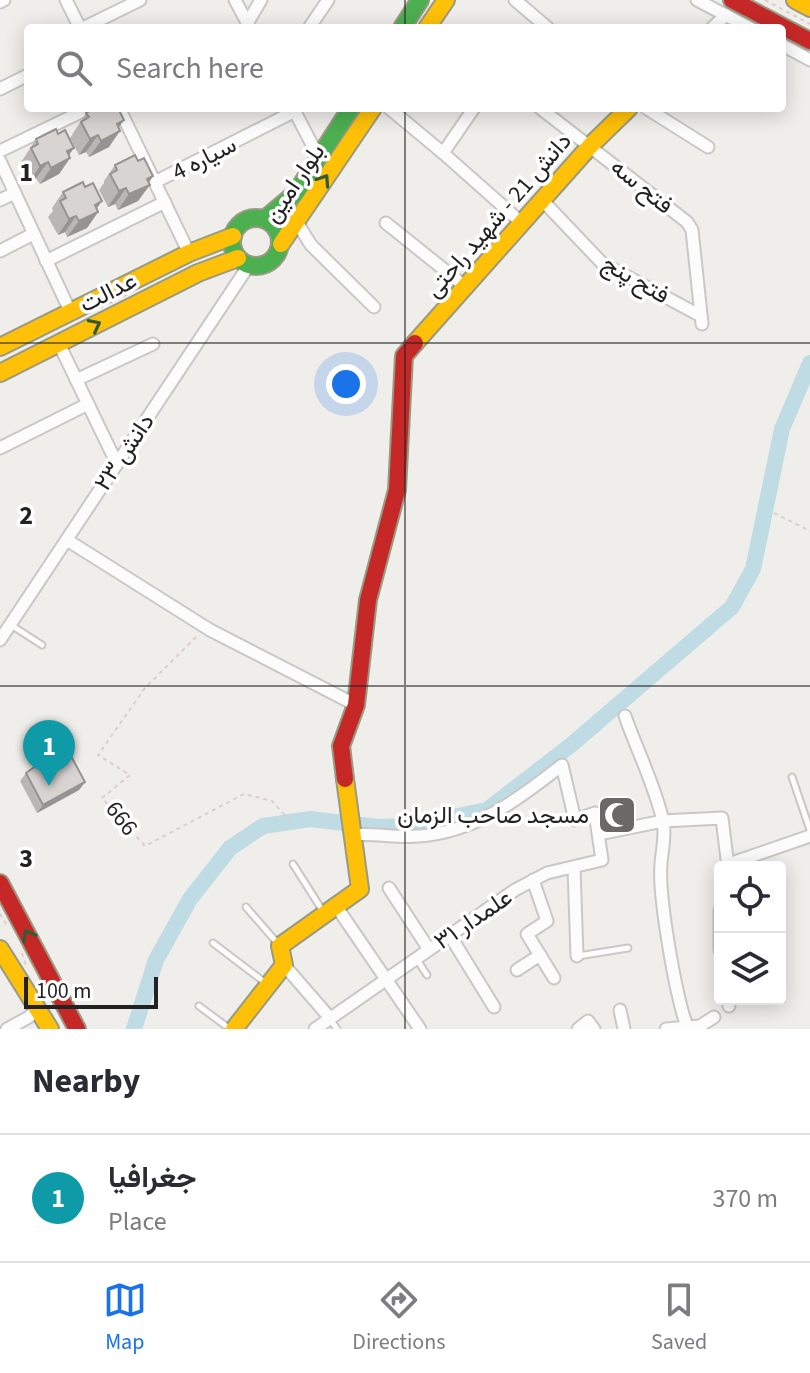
<!DOCTYPE html>
<meta charset="utf-8">
<style>
:root{--surface:#fff;--page:#f2f2f3;--text:#2b2b33;--muted:#7c7c81;--line:#e1e1e2;--accent:#1a73e8}
body{margin:0;font-family:"Source Sans 3",Vazirmatn,sans-serif;background:var(--page);color:var(--text)}
.controls{position:absolute;right:24px;bottom:24px;display:grid;overflow:hidden;border-radius:8px;box-shadow:0 4px 20px #0003}
.controls button{width:72px;height:72px;display:grid;place-items:center;padding:0;border:0;border-bottom:2px solid var(--line);background:var(--surface);color:var(--text);font:40px sans-serif}
.scale{position:absolute;left:24px;bottom:20px;width:134px;box-sizing:border-box;padding-left:8px;border:4px solid #222;border-top:0;font-size:22px;line-height:28px;white-space:nowrap;color:#222;-webkit-text-stroke:6px #fff;paint-order:stroke}
.you{position:absolute;left:346px;top:384px;width:28px;height:28px;margin:-20px;border:6px solid #fff;border-radius:50%;background:#1a73e8;box-shadow:0 0 0 12px #1a73e833}
.badge{display:grid;place-items:center;width:52px;height:52px;border-radius:50%;background:var(--accent);color:#fff;font-size:26px;font-weight:700}
.pin{position:absolute;translate:-50% -66px;filter:drop-shadow(0 2px 4px #0008)}
.pin::after{content:'';position:absolute;top:42px;width:28px;height:24px;background:inherit;clip-path:polygon(0 0,100% 0,50% 100%)}
.list{margin:0;padding:0;list-style:none}
h2{display:flex;justify-content:space-between;align-items:center;height:104px;margin:0;padding:0 32px;font-size:34px}
h2 small{font-size:26px;font-weight:400;color:var(--muted)}
.list li{display:grid;grid-template-columns:52px 1fr auto;gap:24px;align-items:center;box-sizing:border-box;height:128px;padding:0 32px;border-top:2px solid var(--line)}
.list b{display:block;font-size:30px;white-space:nowrap}
.list p{margin:0;font-size:26px;white-space:nowrap;color:var(--muted)}
.list em{font-size:26px;font-style:normal;color:var(--muted)}
.icon{flex:none;width:44px;height:44px;fill:none;stroke:currentColor;stroke-width:2;stroke-linecap:round;stroke-linejoin:round}
.map{position:relative;flex:none;width:810px;height:1029px;overflow:hidden}
.search{position:absolute;background:var(--surface);box-shadow:0 4px 20px #0003;left:24px;right:24px;top:24px;height:88px;display:flex;align-items:center;gap:20px;box-sizing:border-box;padding:0 28px;border-radius:8px;color:var(--muted);font-size:30px}
.sheet{height:232px;background:var(--surface)}
nav{display:flex;justify-content:space-around;align-items:center;box-sizing:border-box;height:112px;border-top:2px solid var(--line);background:var(--surface);font-size:22px;color:var(--muted)}
nav a{display:grid;justify-items:center;gap:4px}
nav .on{color:var(--accent)}
.map>svg:first-child{display:block}
.lines{fill:none;stroke-linecap:round;stroke-linejoin:round}
.river{stroke:#bfdbe3;stroke-width:16}
.lane-casing{stroke:#c9c8c7;stroke-width:9}
.street-casing{stroke:#c9c8c7;stroke-width:15}
.fast-casing{stroke:#999a82;stroke-width:20}
.slow-casing{stroke:#999a82;stroke-width:20}
.jam-casing{stroke:#999a82;stroke-width:20}
.path{stroke:#dccecd;stroke-width:2;stroke-dasharray:4 4;stroke-linecap:butt}
.lane{stroke:#fdfcfc;stroke-width:5}
.street{stroke:#fdfcfc;stroke-width:11}
.fast{stroke:#4caf50;stroke-width:16}
.slow{stroke:#ffc107;stroke-width:16}
.jam{stroke:#c62828;stroke-width:16}
.wall{fill:#b9b6b5}
.shaded-wall{fill:#969493}
.building{fill:#d7d4d2;stroke:#969493;stroke-width:2}
.oneway{stroke:#335a34}
.grid{fill:none;stroke:#222;stroke-width:2;stroke-opacity:0.55}
.labels{text-anchor:middle;stroke-width:7;stroke-linejoin:round;paint-order:stroke}
.street-label{font-size:24px;fill:#222;stroke:#fff}
.poi-label{font-size:24px;fill:#222;stroke:#fff;text-anchor:end}
.grid-label{font-size:26px;text-anchor:middle;font-weight:bold;fill:#222;stroke:#fff;stroke-width:7;stroke-linejoin:round;paint-order:stroke}
</style>
<div class="map">
<svg width="810" height="1029" viewBox="0 0 810 1029">
<rect width="100%" height="100%" fill="#f0eeeb"/>
<g class="lines">
<!-- river -->
<path class="river" d="M134,1029L156,960L190,899L230,848L263,826L310,819L378,827L408,826L487,810L571,745L732,607L753,569L782,429L810,363"/>
<defs>
<g id="lane">
<path d="M11,625L42,645"/>
<path d="M792,777L810,830"/>
<path d="M293,864L324,913"/>
<path d="M246,907L279,945"/>
<path d="M213,943L267,984"/>
<path d="M578,956L628,948"/>
<path d="M416,958L427,975"/>
<path d="M199,1006L230,1029"/>
<path d="M330,1019L337,1029"/>
</g>
<g id="street">
<path d="M66,0L80,28"/>
<path d="M235,0L250,28"/>
<path d="M515,0L548,28"/>
<path d="M697,0L750,28"/>
<path d="M0,2L4,0"/>
<path d="M248,22L261,0"/>
<path d="M83,28L140,0"/>
<path d="M309,28L328,0"/>
<path d="M712,28L726,15"/>
<path d="M782,45L810,60"/>
<path d="M0,89L28,75"/>
<path d="M119,108L189,253"/>
<path d="M293,108L319,158"/>
<path d="M389,108L443,153L474,108"/>
<path d="M540,108L687,222L692,230L702,324"/>
<path d="M646,108L708,147"/>
<path d="M0,151L89,108"/>
<path d="M443,153L523,224"/>
<path d="M0,161L70,311"/>
<path d="M155,182L295,111"/>
<path d="M0,200L15,193"/>
<path d="M543,201L602,263L701,316"/>
<path d="M296,221L311,245L374,307"/>
<path d="M386,223L467,288"/>
<path d="M0,251L33,234"/>
<path d="M46,261L165,202"/>
<path d="M59,344L117,464"/>
<path d="M76,380L153,344"/>
<path d="M0,448L88,404"/>
<path d="M67,540L210,630L356,705"/>
<path d="M0,640L249,265"/>
<path d="M625,716C637,750 655,786 663,821C666,837 662,849 661,864C658,895 676,999 688,1029"/>
<path d="M599,834L663,821L722,818L728,867"/>
<path d="M729,864L810,836"/>
<path d="M574,867L577,956"/>
<path d="M533,880L547,921L527,934L554,978"/>
<path d="M389,888L428,948"/>
<path d="M336,906L420,1029"/>
<path d="M720,910V950"/>
<path d="M449,934L494,1007"/>
<path d="M284,965L330,1018"/>
<path d="M517,970L540,955"/>
<path d="M728,999L729,1006"/>
<path d="M620,1010L624,1029"/>
<path d="M7,1029L29,1017L37,1008"/>
<path d="M315,1029L515,890L547,873L602,860L595,813L575,820L562,765C519,799 476,832 419,836C397,838 374,833 351,835"/>
<path d="M578,1029L588,1021L594,1029"/>
<path d="M666,1029L700,1026L714,1017"/>
</g>
<g id="fast">
<path d="M402,28L420,0"/>
<circle cx="256" cy="242" r="24"/>
<path d="M265,219L296,193L351,108"/>
</g>
<g id="slow">
<path d="M795,0L810,8"/>
<path d="M427,28L446,0"/>
<path d="M281,244L373,108"/>
<path d="M415,343L591,145L629,108"/>
<path d="M0,347L189,253L233,236"/>
<path d="M0,373L198,273L238,258"/>
<path d="M0,949L50,1029"/>
<path d="M234,1029L284,965L280,946L360,889L345,779"/>
</g>
<g id="jam">
<path d="M732,0L810,41"/>
<path d="M345,779L341,746L356,705L368,600L397,490L404,356L415,343"/>
<path d="M0,883L77,1029"/>
</g>
</defs>
<!-- lane casing -->
<use href="#lane" class="lane-casing"/>
<!-- street casing -->
<use href="#street" class="street-casing"/>
<!-- fast casing -->
<use href="#fast" class="fast-casing"/>
<!-- slow casing -->
<use href="#slow" class="slow-casing"/>
<!-- jam casing -->
<use href="#jam" class="jam-casing"/>
<!-- path -->
<g class="path">
<path d="M765,0L810,24"/>
<path d="M774,513L810,531"/>
<path d="M196,637L145,688L98,755L130,775L102,798L145,846L244,794L272,801L291,822"/>
<path d="M0,914L8,927"/>
<path d="M22,953L26,966"/>
</g>
<!-- lane -->
<use href="#lane" class="lane"/>
<!-- street -->
<use href="#street" class="street"/>
<!-- fast -->
<use href="#fast" class="fast"/>
<!-- slow -->
<use href="#slow" class="slow"/>
<!-- jam -->
<use href="#jam" class="jam"/>
</g>
<!-- wall -->
<g class="wall">
<path d="M86,113L119,128L109,147L89,157L86,152L79,155L70,138Z"/>
<path d="M36,139L74,148L69,155L70,158L59,174L40,184L36,178L29,182L20,164Z"/>
<path d="M138,161L153,176L138,201L118,210L115,204L108,207L99,190L104,183V181L115,165Z"/>
<path d="M63,192L97,209L98,212L87,228L67,237L65,232L58,235L48,217L53,211L52,208Z"/>
<path d="M26,773L85,782L79,790L37,813L20,781Z"/>
</g>
<!-- shaded-wall -->
<g class="shaded-wall">
<path d="M124,120L114,134L120,131L109,147L89,157L101,141L117,124Z"/>
<path d="M98,135L86,152L79,155L90,139Z"/>
<path d="M74,148L64,161L70,158L59,174L40,184L51,168L67,151Z"/>
<path d="M48,162L36,178L29,182L40,166Z"/>
<path d="M153,176L146,186L150,185L138,201L118,210L129,194L147,179Z"/>
<path d="M126,188L115,204L108,207L119,191Z"/>
<path d="M102,201L92,215L98,212L87,228L67,237L79,221L95,205Z"/>
<path d="M76,216L65,232L58,235L69,219Z"/>
<path d="M85,782L79,790L37,813L43,805Z"/>
</g>
<!-- building -->
<g class="building">
<path d="M95,108H118L124,120L117,124L120,131L101,141L98,135L90,139L81,122L89,117L86,113Z"/>
<path d="M56,129L58,134L65,130L74,148L67,151L70,158L51,168L48,162L40,166L31,148L38,144L36,139Z"/>
<path d="M135,155L138,161L144,158L153,176L147,179L150,185L129,194L126,188L119,191L110,174L117,170L115,165Z"/>
<path d="M83,182L85,187L93,183L102,201L95,205L98,212L79,221L76,216L69,219L60,201L66,198L63,192Z"/>
<path d="M65,745L85,782L43,805L26,773Z"/>
</g>
<!-- one-way arrows -->
<defs><path id="oneway-chevron" d="M-2-3.5L2.5 0L-2 3.5" fill="none" stroke-width="1.6" stroke-linecap="round" stroke-linejoin="round" transform="scale(2)"/></defs>
<g class="oneway">
<use href="#oneway-chevron" transform="translate(324 180) rotate(-56)"/>
<use href="#oneway-chevron" transform="translate(95 325) rotate(-27)"/>
<use href="#oneway-chevron" transform="translate(28 935) rotate(-118)"/>
</g>
<!-- grid -->
<path class="grid" d="M405,0V28M405,108V1029M0,343H810M0,686H810"/>
<!-- icons -->
<defs>
<symbol id="mosque-square" viewBox="-11 -11 22 22"><rect x="-9" y="-9" width="18" height="18" rx="4" fill="#6a6968" stroke="#fff"/><path d="M3.5-4.9A6 6 0 1 0 3.5 4.9A5 5 0 1 1 3.5-4.9Z" fill="#fff"/></symbol>
</defs>
<g fill-rule="evenodd">
<use href="#mosque-square" x="595" y="793" width="44" height="44"/>
</g>
<g class="labels">
<!-- street labels -->
<g class="street-label">
<text transform="translate(204 158) rotate(-27)" y="8">سیاره 4</text>
<text transform="translate(294 183) rotate(-56)" y="8">بلوار امین</text>
<text transform="translate(642 186) rotate(39)" y="8">فتح سه</text>
<text transform="translate(498 215) rotate(-49)" y="8">دانش 21 - شهید راحتی</text>
<text transform="translate(636 279) rotate(30)" y="8">فتح پنج</text>
<text transform="translate(108 292) rotate(-27)" y="8">عدالت</text>
<text transform="translate(124 452) rotate(-56)" y="8">دانش ۲۳</text>
<text transform="translate(122 818) rotate(52)" y="8">666</text>
<text transform="translate(473 919) rotate(-34)" y="8">علمدار ۳۱</text>
</g>
<!-- poi labels -->
<g class="poi-label">
<text x="589" y="823">مسجد صاحب الزمان</text>
</g>
</g>
<g class="grid-label">
<text x="26" y="181">1</text>
<text x="26" y="524">2</text>
<text x="26" y="867">3</text>
</g>
</svg>
<div class="controls">
<button><svg class="icon" aria-label="locate" viewBox="0 0 24 24"><circle cx="12" cy="12" r="6"/><path d="M12 2v4M12 18v4M2 12h4M18 12h4"/></svg></button>
<button><svg class="icon" aria-label="layers" viewBox="0 0 24 24"><path d="M12 4l9 5-9 5-9-5zM3 14l9 5 9-5"/></svg></button>
</div>
<div class="scale">100 m</div>
<div class="you"></div>
<div class="pin badge" style="left:49px;top:786px;background:#0f9aa8">1</div>
<div class="search"><svg class="icon" aria-label="search" viewBox="0 0 24 24"><circle cx="10" cy="10" r="6"/><path d="M15 15l6 6"/></svg>Search here</div>
</div>
<section class="sheet">
<h2>Nearby<small></small></h2>
<ul class="list">
<li><span class="badge" style="background:#0f9aa8">1</span><div><b>جغرافیا</b><p>Place</p></div><em>370 m</em></li>
</ul>
</section>
<nav>
<a class="on"><svg class="icon" aria-label="map" viewBox="0 0 24 24"><path d="M3 6l6-2 6 2 6-2v14l-6 2-6-2-6 2zM9 4v14M15 6v14"/></svg>Map</a>
<a><svg class="icon" aria-label="directions" viewBox="0 0 24 24"><path d="M12 3l9 9-9 9-9-9zM9 14v-3h6M13 9l2 2-2 2"/></svg>Directions</a>
<a><svg class="icon" aria-label="saved" viewBox="0 0 24 24"><path d="M7 4h10v16l-5-4-5 4z"/></svg>Saved</a>
</nav>
